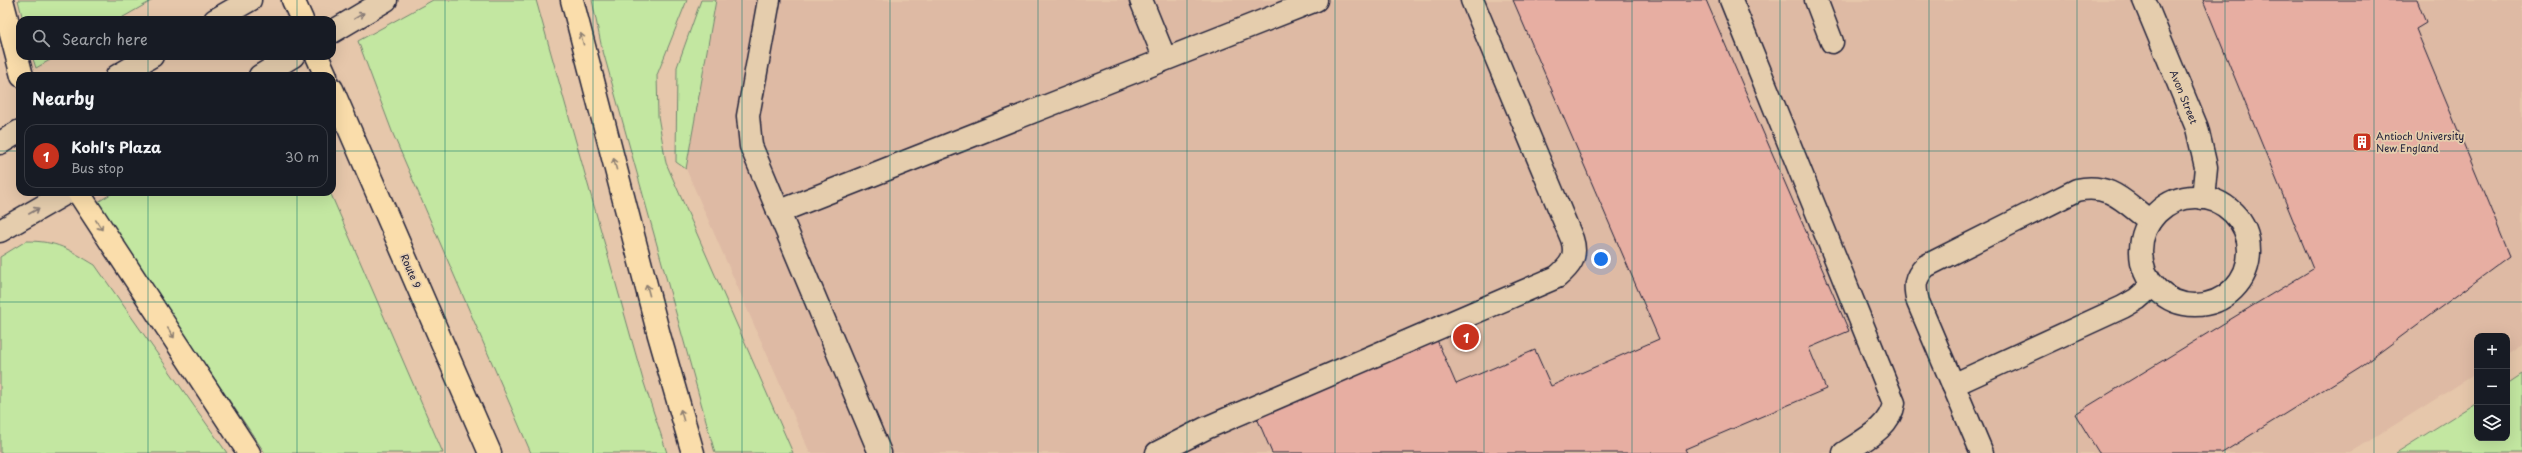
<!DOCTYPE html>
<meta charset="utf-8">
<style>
:root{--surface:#171b24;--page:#242831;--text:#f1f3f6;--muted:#9ea1a6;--line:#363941;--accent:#c8321e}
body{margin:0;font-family:"Playpen Sans",sans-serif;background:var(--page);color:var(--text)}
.controls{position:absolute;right:12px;bottom:12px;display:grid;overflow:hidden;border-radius:8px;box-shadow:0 4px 16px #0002}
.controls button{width:36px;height:36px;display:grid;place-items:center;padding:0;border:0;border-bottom:1px solid var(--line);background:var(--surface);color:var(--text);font:20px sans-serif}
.you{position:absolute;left:1601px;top:259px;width:14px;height:14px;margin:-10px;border:3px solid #fff;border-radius:50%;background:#1a73e8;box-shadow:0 0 0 6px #1a73e833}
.badge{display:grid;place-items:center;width:26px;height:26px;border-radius:50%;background:var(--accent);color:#fff;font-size:13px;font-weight:700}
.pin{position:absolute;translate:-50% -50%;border:2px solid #fff;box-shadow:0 1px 4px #0006}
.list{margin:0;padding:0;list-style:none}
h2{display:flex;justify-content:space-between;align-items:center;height:52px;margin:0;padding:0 16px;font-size:17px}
h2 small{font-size:13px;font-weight:400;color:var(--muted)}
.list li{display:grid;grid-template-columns:26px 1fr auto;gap:12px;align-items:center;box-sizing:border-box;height:64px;margin:0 8px 8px;padding:0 8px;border:1px solid var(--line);border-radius:12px}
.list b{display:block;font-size:15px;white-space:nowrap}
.list p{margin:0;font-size:13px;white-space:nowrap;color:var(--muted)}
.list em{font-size:13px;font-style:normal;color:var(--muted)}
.icon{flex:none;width:22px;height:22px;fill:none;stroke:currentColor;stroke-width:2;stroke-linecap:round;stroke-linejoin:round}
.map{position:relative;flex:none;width:2522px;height:453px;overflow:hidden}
.search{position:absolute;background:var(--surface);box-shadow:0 4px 16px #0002;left:16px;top:16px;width:320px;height:44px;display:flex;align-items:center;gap:10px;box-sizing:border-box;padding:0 14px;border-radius:12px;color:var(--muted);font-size:15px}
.panel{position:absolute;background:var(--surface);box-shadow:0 4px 16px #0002;left:16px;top:72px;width:320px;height:124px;border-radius:12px}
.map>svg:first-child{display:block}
.built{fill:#debaa4}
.green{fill:#c3e7a1;stroke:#72846e}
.building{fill:#e7aea2;stroke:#22223b}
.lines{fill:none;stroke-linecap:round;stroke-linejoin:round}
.minor-casing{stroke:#22223b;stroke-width:25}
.highway-casing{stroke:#22223b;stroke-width:25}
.minor{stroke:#e5cdad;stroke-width:22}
.highway{stroke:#faddab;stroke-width:22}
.oneway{stroke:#847874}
.oneway2{stroke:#8e8073}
.grid{fill:none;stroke:#0f766e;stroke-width:1;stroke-opacity:0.55}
.labels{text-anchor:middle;stroke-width:3.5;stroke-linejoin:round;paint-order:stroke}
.street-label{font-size:10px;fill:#22223b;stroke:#e5cdad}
.poi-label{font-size:10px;fill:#22223b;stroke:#e5cdad;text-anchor:start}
</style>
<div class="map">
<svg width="2522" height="453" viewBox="0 0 2522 453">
<rect width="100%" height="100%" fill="#e6c7ab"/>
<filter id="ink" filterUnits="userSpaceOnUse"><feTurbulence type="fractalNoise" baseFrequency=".025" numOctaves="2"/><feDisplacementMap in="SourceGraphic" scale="8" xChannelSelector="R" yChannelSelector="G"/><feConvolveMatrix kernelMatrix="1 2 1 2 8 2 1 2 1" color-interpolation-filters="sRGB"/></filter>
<g filter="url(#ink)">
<!-- built -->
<path class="built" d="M716,0H2522V344L2507,354V336H2477V373L2350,453H810L686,169Z"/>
<!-- green -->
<g class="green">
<path d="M18,0H153L118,20H23Z"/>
<path d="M433,0H536L643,380L667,453H531L393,134L358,41Z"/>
<path d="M592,0H687L657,75L658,116L666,163L793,453H715L601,44Z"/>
<path d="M701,0H716L686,169L676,162L677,67Z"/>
<path d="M32,56H57L36,68Z"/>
<path d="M114,192H330L443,453H265L107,220L98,202Z"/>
<path d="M26,241C58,241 68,249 95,265L227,453H0V257Z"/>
<path d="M2522,374V453H2396L2477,402V438H2507V384Z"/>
</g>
<!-- building -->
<g class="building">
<path d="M1513,0H1706L1849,331L1809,348L1826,389L1685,449L1687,453H1272L1254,411L1434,333L1456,384L1535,350L1551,386L1659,339Z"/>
<path d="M2203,0H2417L2426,23L2416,29L2510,256L2360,367L2222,453H2099L2075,414L2313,269Z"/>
</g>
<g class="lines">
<defs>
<g id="minor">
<path d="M769,0L748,116L751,146L880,453"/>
<path d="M1141,0L1165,59"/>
<path d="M1731,0L1894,403C1890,428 1863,440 1844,453"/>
<path d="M1816,0L1832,42"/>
<path d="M2144,0L2197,128L2206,167L2203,198"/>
<path d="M215,20L250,0"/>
<path d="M332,32L386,0"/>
<path d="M117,76L152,56"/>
<path d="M260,76L293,56"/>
<path d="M0,143L20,131"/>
<circle cx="2195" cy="251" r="54"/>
<path d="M778,212L1316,0"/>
<path d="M0,231L68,192"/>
<path d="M1953,385L2123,307L2137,299L2153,285"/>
<path d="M1157,453L1206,428L1557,277C1570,266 1578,257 1572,239L1472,0"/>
<path d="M1982,453L1918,302C1914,286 1914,278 1926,266L2077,190C2111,183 2124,202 2150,221"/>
</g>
<g id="highway">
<path d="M2,0L22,76"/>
<path d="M293,0L302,20"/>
<path d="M572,0L659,335L693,453"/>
<path d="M317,56L326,76"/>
<path d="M332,89L490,453"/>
<path d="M78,192L249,453"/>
</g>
</defs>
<!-- minor casing -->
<use href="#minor" class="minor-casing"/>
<!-- highway casing -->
<use href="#highway" class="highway-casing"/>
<!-- minor -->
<use href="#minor" class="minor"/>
<!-- highway -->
<use href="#highway" class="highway"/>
</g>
<!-- one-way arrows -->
<defs><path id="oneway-shaft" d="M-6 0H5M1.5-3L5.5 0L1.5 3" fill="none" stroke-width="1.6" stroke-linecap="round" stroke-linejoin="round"/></defs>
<g class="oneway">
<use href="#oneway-shaft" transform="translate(359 16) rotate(-31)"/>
<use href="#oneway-shaft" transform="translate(34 211) rotate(-30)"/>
</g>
<g class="oneway2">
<use href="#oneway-shaft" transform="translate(582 39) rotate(-105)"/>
<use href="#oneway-shaft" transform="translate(615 164) rotate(-105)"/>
<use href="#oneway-shaft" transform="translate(99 225) rotate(57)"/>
<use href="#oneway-shaft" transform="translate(648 290) rotate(-105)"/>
<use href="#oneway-shaft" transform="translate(171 333) rotate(57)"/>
<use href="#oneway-shaft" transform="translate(682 415) rotate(-106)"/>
</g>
</g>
<!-- grid -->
<path class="grid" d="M148,0V20M297,0V20M445,0V453M593,0V453M742,0V453M890,0V453M1038,0V453M1187,0V453M1335,0V453M1484,0V453M1632,0V453M1780,0V453M1929,0V453M2077,0V453M2225,0V453M2374,0V453M148,56V76M297,56V76M0,151H20M332,151H2522M148,192V453M297,192V453M0,302H2522"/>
<!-- icons -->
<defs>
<symbol id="building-square" viewBox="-11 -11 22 22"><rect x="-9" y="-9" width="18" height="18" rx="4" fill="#c8321e" stroke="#e5cdad"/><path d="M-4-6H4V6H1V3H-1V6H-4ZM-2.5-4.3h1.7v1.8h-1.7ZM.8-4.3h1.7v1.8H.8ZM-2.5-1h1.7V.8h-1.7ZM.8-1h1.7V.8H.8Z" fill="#fff"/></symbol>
</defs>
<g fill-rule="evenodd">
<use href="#building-square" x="2351" y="131" width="22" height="22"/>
</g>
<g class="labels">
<!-- street labels -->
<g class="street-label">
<text transform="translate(2184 97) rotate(68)" y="4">Avon Street</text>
<text transform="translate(411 271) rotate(67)" y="4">Route 9</text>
</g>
<!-- poi labels -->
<g class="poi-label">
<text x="2376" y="140">Antioch University<tspan x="2376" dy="12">New England</tspan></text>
</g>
</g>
</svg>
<div class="controls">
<button>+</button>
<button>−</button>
<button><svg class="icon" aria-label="layers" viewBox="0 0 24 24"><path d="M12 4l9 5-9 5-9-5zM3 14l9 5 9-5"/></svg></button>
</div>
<div class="you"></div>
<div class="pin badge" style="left:1466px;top:337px">1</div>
<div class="search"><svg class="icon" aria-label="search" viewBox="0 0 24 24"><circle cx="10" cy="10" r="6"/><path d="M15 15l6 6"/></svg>Search here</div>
<section class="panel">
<h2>Nearby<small></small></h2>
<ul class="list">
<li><span class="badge">1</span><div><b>Kohl's Plaza</b><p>Bus stop</p></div><em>30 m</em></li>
</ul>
</section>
</div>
